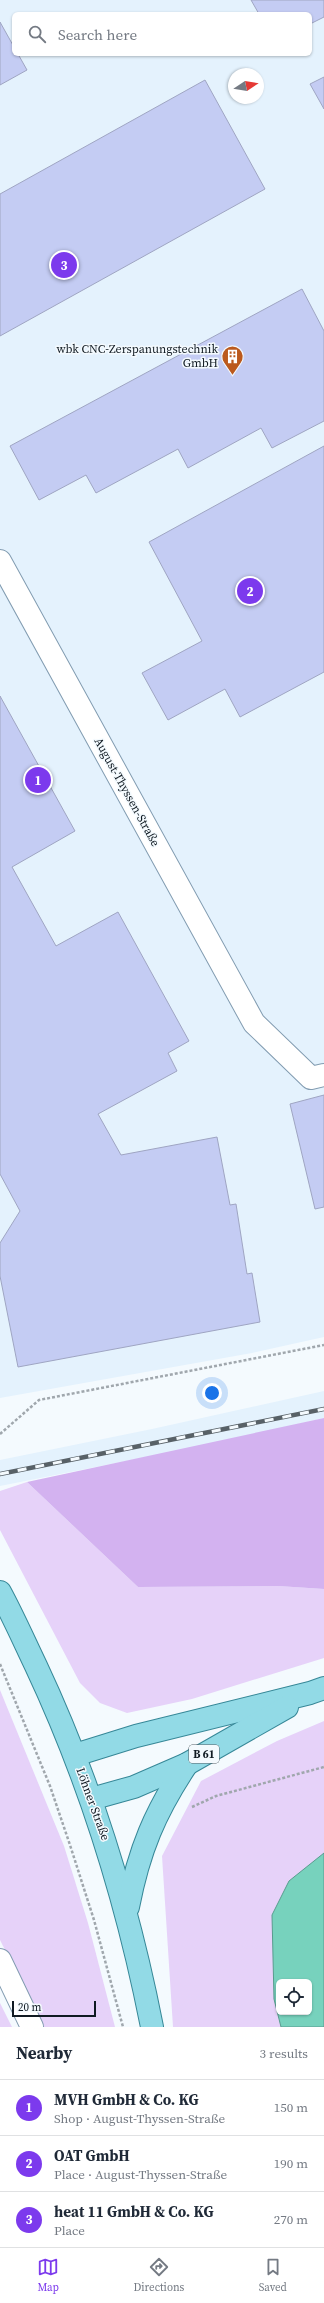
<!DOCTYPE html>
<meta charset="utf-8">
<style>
:root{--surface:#fff;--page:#f2f2f3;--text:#1f2937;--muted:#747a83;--line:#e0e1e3;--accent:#7c3aed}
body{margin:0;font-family:"Source Serif 4",serif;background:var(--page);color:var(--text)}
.controls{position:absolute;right:12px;bottom:12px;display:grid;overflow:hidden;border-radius:6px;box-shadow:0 1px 3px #0004}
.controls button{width:36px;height:36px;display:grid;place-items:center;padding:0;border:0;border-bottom:1px solid var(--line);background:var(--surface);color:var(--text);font:20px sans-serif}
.compass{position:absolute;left:228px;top:68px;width:36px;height:36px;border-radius:50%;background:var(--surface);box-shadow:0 1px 3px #0004;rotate:78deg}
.scale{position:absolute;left:12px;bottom:10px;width:84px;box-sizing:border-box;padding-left:4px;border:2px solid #101a22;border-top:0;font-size:11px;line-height:14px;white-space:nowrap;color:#101a22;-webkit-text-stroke:3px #f4fafe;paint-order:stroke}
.you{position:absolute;left:212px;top:1393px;width:14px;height:14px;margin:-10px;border:3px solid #fff;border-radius:50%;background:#1a73e8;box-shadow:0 0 0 6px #1a73e833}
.badge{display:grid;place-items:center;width:26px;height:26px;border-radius:50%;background:var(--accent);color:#fff;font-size:13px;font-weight:700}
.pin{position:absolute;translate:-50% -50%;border:2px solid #fff;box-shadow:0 1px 4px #0006}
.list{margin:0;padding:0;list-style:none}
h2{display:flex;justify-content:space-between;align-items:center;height:52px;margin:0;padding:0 16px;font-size:17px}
h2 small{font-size:13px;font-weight:400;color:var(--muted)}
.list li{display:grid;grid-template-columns:26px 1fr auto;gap:12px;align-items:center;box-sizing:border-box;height:56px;padding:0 16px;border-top:1px solid var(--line)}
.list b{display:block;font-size:15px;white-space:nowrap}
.list p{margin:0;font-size:13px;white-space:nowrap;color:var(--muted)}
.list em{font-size:13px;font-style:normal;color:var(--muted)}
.icon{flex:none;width:22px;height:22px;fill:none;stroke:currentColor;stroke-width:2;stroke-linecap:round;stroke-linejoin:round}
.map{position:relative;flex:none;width:324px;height:2027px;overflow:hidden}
.search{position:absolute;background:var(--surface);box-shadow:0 1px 3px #0004;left:12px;right:12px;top:12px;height:44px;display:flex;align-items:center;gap:10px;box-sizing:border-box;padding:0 14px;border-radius:6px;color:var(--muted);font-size:15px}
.sheet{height:220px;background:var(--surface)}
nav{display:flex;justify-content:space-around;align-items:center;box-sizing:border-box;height:56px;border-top:1px solid var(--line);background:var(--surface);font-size:11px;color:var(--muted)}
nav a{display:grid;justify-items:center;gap:2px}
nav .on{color:var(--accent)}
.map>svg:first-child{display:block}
.built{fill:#e4f2fd;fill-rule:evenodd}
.green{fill:#e6d2f9}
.forest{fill:#d3b2f0}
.water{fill:#77d2bd;stroke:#589b8e;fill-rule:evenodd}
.building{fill:#c4ccf3;stroke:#9fa5c2}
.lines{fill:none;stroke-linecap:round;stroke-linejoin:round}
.minor-casing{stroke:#829cb1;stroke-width:24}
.major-casing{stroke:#368797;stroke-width:24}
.path{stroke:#a0a7ad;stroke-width:2.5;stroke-dasharray:3 2;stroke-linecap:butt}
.minor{stroke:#fff;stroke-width:22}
.major{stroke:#92dae6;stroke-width:22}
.rail-casing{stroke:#586167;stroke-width:4.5}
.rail{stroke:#f4fafe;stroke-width:3;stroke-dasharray:9;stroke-linecap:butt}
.labels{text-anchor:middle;stroke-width:3;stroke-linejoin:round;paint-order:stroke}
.shield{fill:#f4fafe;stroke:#545d64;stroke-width:1}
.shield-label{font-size:11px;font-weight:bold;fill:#101a22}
.poi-label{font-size:12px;fill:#101a22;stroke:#f4fafe;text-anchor:end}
.street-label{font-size:12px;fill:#101a22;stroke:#f4fafe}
</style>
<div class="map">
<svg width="324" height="2027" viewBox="0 0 324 2027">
<rect width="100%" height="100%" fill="#f4fafe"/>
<!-- built -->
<g class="built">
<path d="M0,0H324V1337L252,1353L0,1398ZM14,14H310V54H14ZM234,74H258V98H234Z"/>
<path d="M324,1391V1418L212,1444L0,1486V1460L152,1429Z"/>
</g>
<!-- green -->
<g class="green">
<path d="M27,1482L138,1587L278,1586L324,1589V1658L192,1699L127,1713L100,1703L80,1683L0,1530V1491Z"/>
<path d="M0,1690L64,1846L88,1923L115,2027H44L0,1940Z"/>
<path d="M324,1721V1853L289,1881L272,1915L274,1999L281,2027H173L162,1856L201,1781L277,1741Z"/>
<path d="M0,2003L12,2027H0Z"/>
</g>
<!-- forest -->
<path class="forest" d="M324,1418V1589L278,1586L138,1587L27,1482Z"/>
<!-- water -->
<path class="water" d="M324,1853V2027H281L274,1999L272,1915L289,1881ZM279,1982H309V2012H279Z"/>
<!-- building -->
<g class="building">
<path d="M251,0H324V17L310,24V14H259Z"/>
<path d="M0,22L14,47V54H18L27,70L0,85Z"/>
<path d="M324,77V109L310,84Z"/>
<path d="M205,80L265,189L0,336V194Z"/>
<path d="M302,289L324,331V421L272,448L261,428L188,468L178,449L96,493L86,475L39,500L10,446Z"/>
<path d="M324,446V672L240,717L225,689L168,720L142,673L202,641L149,542Z"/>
<path d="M0,696L75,831L12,867L56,946L118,912L189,1041L168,1053L177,1071L98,1114L121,1155L217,1137L230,1205L236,1204L247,1274L252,1273L260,1322L18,1367L0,1276V1243L20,1211L0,1174Z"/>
<path d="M324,1095V1207L315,1209L290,1104Z"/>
</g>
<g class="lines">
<defs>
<g id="minor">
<path d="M0,561L254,1023L311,1078L324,1075"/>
<path d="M0,1960L32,2027"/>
</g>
<g id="major">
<path d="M0,1592C13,1616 24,1641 36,1666C91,1783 127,1900 152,2027"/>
<path d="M75,1755L136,1736L310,1693L324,1688"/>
<path d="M91,1799L134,1787L187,1764L287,1707"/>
<path d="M128,1907C139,1850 155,1812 187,1764"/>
</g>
</defs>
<!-- minor casing -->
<use href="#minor" class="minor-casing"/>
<!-- major casing -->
<use href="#major" class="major-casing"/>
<!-- path -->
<g class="path">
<path d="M0,1434L39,1400L324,1345"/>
<path d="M0,1664L50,1786L70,1845L94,1920L123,2027"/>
<path d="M192,1807L216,1796L324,1767"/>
</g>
<!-- minor -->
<use href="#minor" class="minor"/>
<!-- major -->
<use href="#major" class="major"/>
<defs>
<path id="rail" d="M0,1474L324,1409"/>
</defs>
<!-- rail casing -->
<use href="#rail" class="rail-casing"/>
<!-- rail -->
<use href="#rail" class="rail"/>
</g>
<!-- icons -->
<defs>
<symbol id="building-pin" viewBox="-11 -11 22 30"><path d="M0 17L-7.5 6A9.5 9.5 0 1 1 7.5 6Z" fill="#bb591d" stroke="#f4fafe"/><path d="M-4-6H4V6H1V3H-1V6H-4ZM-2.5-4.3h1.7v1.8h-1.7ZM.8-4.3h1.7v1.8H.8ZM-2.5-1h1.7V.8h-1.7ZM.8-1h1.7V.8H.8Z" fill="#fff"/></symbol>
</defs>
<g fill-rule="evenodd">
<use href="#building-pin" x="220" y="344" width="25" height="34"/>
</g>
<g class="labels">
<!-- shield labels -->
<rect class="shield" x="189" y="1745" width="30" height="18" rx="3"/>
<g class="shield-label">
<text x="204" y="1758">B 61</text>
</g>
<!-- poi labels -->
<g class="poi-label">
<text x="218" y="353">wbk CNC-Zerspanungstechnik<tspan x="218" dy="14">GmbH</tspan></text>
</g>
<!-- street labels -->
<g class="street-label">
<text transform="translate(127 792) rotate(61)" y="4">August-Thyssen-Straße</text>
<text transform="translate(93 1804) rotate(70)" y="4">Löhner Straße</text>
</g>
</g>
</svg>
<div class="controls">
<button><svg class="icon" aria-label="locate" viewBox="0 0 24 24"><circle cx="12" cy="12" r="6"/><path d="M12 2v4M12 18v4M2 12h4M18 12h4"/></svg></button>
</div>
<svg class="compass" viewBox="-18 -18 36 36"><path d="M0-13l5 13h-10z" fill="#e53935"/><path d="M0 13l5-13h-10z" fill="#747a83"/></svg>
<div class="scale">20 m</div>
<div class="you"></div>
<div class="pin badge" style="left:38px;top:780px">1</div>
<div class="pin badge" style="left:250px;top:591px">2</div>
<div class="pin badge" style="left:64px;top:265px">3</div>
<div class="search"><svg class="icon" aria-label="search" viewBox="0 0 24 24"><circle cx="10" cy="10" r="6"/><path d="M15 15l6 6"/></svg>Search here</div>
</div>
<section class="sheet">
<h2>Nearby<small>3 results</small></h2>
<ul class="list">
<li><span class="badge">1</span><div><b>MVH GmbH &amp; Co. KG</b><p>Shop · August-Thyssen-Straße</p></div><em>150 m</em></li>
<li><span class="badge">2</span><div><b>OAT GmbH</b><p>Place · August-Thyssen-Straße</p></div><em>190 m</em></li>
<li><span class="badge">3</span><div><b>heat 11 GmbH &amp; Co. KG</b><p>Place</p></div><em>270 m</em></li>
</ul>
</section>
<nav>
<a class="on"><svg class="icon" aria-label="map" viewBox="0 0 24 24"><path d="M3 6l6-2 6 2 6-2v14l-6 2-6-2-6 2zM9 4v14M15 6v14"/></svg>Map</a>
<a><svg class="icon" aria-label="directions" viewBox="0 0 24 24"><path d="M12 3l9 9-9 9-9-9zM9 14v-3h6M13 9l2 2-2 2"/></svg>Directions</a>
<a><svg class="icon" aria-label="saved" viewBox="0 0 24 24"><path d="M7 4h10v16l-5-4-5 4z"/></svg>Saved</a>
</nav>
